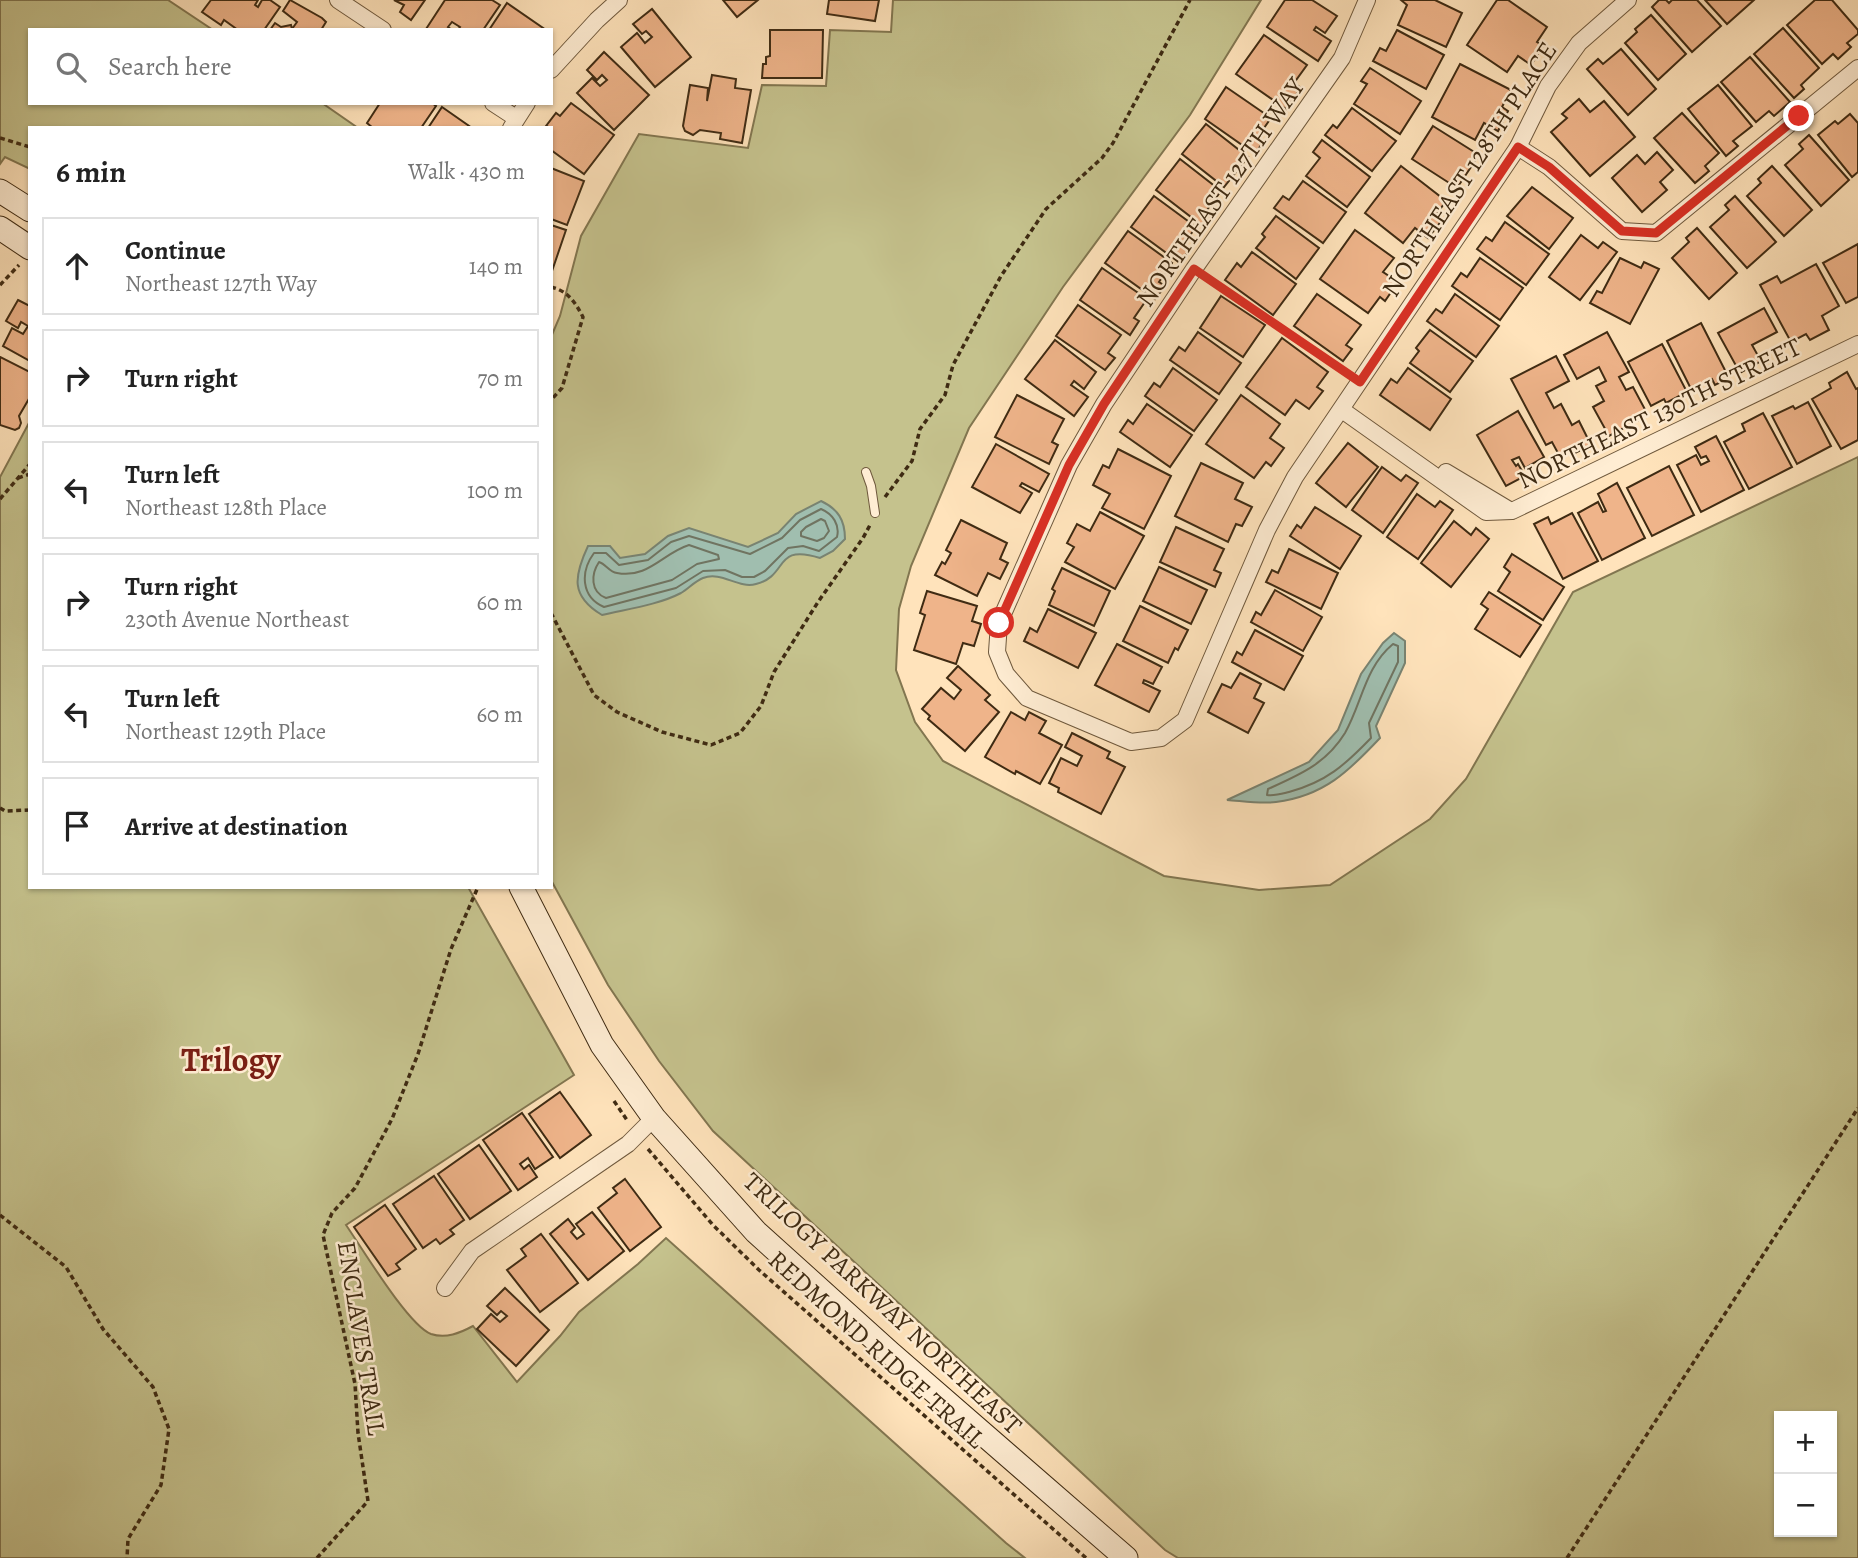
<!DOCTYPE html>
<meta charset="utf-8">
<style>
:root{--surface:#fff;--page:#f2f2f2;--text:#222;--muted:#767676;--line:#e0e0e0}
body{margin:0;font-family:Alegreya,serif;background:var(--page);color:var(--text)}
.controls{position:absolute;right:21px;bottom:21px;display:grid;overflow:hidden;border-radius:0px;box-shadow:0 2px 5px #0004}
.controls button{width:63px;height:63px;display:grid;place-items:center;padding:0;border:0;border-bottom:2px solid var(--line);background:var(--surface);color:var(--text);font:35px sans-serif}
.stop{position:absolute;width:21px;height:21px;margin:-16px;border:5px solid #d93025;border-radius:50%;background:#fff}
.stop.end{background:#d93025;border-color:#fff;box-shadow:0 2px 7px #0008}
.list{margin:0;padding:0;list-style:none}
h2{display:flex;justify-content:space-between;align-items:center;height:91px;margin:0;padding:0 28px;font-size:30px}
h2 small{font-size:23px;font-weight:400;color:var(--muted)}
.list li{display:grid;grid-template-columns:46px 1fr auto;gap:21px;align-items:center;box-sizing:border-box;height:98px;margin:0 14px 14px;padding:0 14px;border:2px solid var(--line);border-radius:0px}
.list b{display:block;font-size:26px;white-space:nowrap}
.list p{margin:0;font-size:23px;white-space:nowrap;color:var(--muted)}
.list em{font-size:23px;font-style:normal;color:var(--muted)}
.icon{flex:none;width:38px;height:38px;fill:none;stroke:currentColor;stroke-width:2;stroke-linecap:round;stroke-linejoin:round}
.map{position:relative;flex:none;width:1858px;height:1558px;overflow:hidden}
.search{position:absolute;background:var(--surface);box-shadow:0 2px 5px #0004;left:28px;top:28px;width:525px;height:77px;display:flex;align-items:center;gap:18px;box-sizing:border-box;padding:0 24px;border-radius:0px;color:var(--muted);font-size:26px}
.panel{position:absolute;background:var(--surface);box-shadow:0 2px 5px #0004;left:28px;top:126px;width:525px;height:763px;border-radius:0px}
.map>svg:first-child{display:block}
.green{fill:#c5c28d;stroke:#827650;stroke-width:2;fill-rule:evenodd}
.water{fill:#a0beaf;stroke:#798371;stroke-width:2}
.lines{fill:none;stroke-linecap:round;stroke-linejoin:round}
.shore{stroke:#707461;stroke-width:2}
.building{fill:#efb48a;stroke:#3f2b13;stroke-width:2}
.lane-casing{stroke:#6f593d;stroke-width:10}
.street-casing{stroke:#6f593d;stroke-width:18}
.secondary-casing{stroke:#3f2b13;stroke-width:25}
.path{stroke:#3f2b13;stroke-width:3.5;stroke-dasharray:5 3.5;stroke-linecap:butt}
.lane{stroke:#ffedd3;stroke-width:8}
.street{stroke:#ffedd3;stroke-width:16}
.secondary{stroke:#ffedd3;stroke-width:23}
.route{stroke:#d93025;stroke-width:9}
.labels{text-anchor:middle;stroke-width:5;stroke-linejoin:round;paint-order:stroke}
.street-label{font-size:26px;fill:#3f2b13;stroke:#ffedd3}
.district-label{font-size:33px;font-weight:bold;fill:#7a1f14;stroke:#ffedd3}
</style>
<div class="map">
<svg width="1858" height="1558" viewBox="0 0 1858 1558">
<rect width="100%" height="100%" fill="#ffe3bb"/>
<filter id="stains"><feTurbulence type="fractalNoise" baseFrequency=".00286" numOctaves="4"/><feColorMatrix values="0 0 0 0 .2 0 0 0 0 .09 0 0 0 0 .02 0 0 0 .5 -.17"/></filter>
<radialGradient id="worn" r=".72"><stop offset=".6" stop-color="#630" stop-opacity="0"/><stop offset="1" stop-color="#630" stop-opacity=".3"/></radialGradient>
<!-- green -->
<g class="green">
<path d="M0,0H168L213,30H30V103H322L358,128H30V169L5,157L0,164Z"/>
<path d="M893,0H1261L1190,115L1063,287L969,428L911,566L899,609L896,670L915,722L943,761L1164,876L1259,890L1330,885L1430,819L1466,779L1573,592L1858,457V1558H1178L1165,1550L713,1131L659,1061L608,985L551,880V337L560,316L581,236L639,134L748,148L762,85L826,86L830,30L891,32ZM1779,1416H1832V1532H1779Z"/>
<path d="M30,421V887H468L574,1075L346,1225C362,1248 408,1325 431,1334C446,1339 460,1333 473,1326L517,1382L560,1336L579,1312L638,1264L666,1238L1006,1543L1025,1558H0V477Z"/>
</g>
<!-- water -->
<g class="water">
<path d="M821,501C838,509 845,520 845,539L833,551L820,558C773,543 789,576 756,584C738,589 722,571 703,578C695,581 688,589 681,593C658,605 627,609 602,615C570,596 574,576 588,546H610L620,558L645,554L668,536L689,528L748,547L778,533L796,514Z"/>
<path d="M1394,633L1405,641V663L1376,726L1380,738C1349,771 1324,796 1276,802C1261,804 1242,801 1227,800L1309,762L1338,730L1361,674L1383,643Z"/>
</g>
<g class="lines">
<!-- shore -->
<g class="shore">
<path d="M821,509C833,514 840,525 837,537L819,551L803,546L788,548L765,571L754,577H742L725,570L703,571L676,588L604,607C581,597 580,572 594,553H606L619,565L648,560L671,542L689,536L750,554L782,538L800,520Z"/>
<path d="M821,519L825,521L829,531L824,538L817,541L801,536V532L806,527Z"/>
<path d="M689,545L718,555L719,559L697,564L672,580L606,598C590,592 591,574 599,562C606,564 609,572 617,573C648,579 663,553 689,545Z"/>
<path d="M1393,644L1398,646V662L1369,723L1371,738C1345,765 1326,782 1289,792C1281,794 1275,796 1267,795L1268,789C1299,775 1326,764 1345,733C1362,703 1365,667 1393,644Z"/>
</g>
</g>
<!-- building -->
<g class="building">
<path d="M211,0H258L255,5L258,7L262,0H270L280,7L264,30H238L224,20L221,25L202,12Z"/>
<path d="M290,0L322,18L326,22L321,30H270L275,23L281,27L291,25L292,29L297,22L283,11Z"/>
<path d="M394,0H425L411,20L400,12L404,5Z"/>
<path d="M445,0H492L500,5L483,30H458L460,27L452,22L448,27L452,30H428L426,29Z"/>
<path d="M723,0H758L737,17Z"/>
<path d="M829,0H879L875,21L827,14Z"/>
<path d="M1285,0H1312L1337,16L1325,33L1316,27L1314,30L1331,41L1318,61L1267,27Z"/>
<path d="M1401,0H1435L1462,13L1446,47L1398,25L1407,5Z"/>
<path d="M1497,0H1508L1547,27L1537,42L1543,46L1531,65L1518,56L1507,72L1467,45Z"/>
<path d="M1659,0H1666L1669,3L1672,0H1697L1721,26L1692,52L1652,7Z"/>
<path d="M1705,0H1754L1727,24Z"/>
<path d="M1815,0H1832L1858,30V34L1847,43L1851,47L1838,59L1833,54L1822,64L1787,25Z"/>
<path d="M507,3L546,30H489Z"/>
<path d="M652,9L691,57L655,87L621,47L637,33L645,43L652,37L646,31L642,34L633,24Z"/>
<path d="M1651,15L1686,54L1658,80L1625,43L1637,32L1635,29Z"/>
<path d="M1783,28L1819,68L1801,85L1804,89L1794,98L1754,54Z"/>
<path d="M770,30H823L822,78H762L763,64H766V57L770,56Z"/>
<path d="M1397,30L1444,55L1426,89L1373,61L1380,48L1386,51Z"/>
<path d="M1264,35L1307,65L1294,83L1301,88L1286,109L1236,74Z"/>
<path d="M1621,49L1656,89L1628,115L1587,69L1598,59L1603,64Z"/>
<path d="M604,52L649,95L614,130L577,93L592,78L600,86L607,80L602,75L597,80L587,70Z"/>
<path d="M1750,57L1790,102L1774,116L1769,111L1756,122L1721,82Z"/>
<path d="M1460,64L1511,90L1502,107L1508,111L1498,131L1484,123L1475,140L1432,117Z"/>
<path d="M1370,68L1421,101L1400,134L1354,104L1367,84L1361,81Z"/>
<path d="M712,75L736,79L735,88L751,90L742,143L720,139L721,133L700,130L693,135L685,131L683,126L690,85L708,88L707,101Z"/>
<path d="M1718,85L1752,126L1733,141L1738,146L1726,156L1688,109Z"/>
<path d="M1226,87L1271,118L1257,138L1263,142L1255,154L1205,119Z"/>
<path d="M1579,99L1590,112L1604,101L1635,137L1590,176L1551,132L1567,118L1562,114Z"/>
<path d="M380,103H432L436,106L421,128H373L367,123Z"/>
<path d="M571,103L614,135L584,174L551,150V128L546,126L556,113L560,116Z"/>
<path d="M442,107L472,128H428Z"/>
<path d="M1352,108L1396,141L1372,171L1325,135L1333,125L1337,128Z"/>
<path d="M1682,113L1719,153L1705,166L1709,171L1695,183L1654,138Z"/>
<path d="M1850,114L1858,123V172L1852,177L1818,135L1835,121L1838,124Z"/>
<path d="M1206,124L1248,157L1224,187L1182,154Z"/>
<path d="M1433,126L1479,155L1457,188L1412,159Z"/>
<path d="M1809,135L1849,180L1821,206L1785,165L1803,149L1799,144Z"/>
<path d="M1322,140L1370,177L1347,207L1306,176L1320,158L1313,152Z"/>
<path d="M1657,152L1673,170L1660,182L1667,190L1642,212L1612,178L1637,155L1645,164Z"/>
<path d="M1180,159L1221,191L1207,210L1213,215L1204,227L1156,190Z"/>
<path d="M1401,166L1446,201L1436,215L1442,220L1428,238L1415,228L1403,243L1365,213Z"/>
<path d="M1772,166L1812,210L1784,236L1747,196L1761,183L1758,179Z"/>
<path d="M551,168L584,181L567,225L551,219Z"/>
<path d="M1303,181L1346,212L1323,243L1274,208L1283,196L1289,200Z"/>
<path d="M1532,187L1573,218L1549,249L1507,216Z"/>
<path d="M1154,196L1196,227L1183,245L1190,249L1180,263L1131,227Z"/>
<path d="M1735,196L1776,242L1747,268L1710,227L1729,210L1725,205Z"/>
<path d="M1276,216L1319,248L1296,279L1256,248L1265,237L1262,234Z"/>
<path d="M1505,222L1549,254L1526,285L1477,249L1486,237L1492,241Z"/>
<path d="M551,225L566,230L551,274Z"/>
<path d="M1697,228L1737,273L1709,299L1672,258L1689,242L1686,238Z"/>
<path d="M1355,230L1394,258L1383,272L1398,282L1385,301L1380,297L1368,313L1320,279Z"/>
<path d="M1128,231L1172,263L1159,282L1165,286L1155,299L1105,263Z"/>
<path d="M1581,235L1598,248L1603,242L1617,252L1580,300L1549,277Z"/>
<path d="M1858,244V297L1846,303L1823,263Z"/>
<path d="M1252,252L1296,284L1273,315L1225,280L1237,263L1241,267Z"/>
<path d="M1480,258L1523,288L1500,320L1452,286L1461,273L1467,277Z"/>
<path d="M1620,258L1641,268L1644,262L1659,269L1630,324L1590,303L1597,291L1602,293Z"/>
<path d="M1816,264L1839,306L1822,316L1829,330L1810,340L1806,334L1791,342L1760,285L1777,276L1781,283Z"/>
<path d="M1102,268L1147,299L1134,318L1139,321L1130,335L1080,300Z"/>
<path d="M1317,294L1361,325L1346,345L1352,349L1343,361L1294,326Z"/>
<path d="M1455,294L1499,326L1476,357L1427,321L1436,309L1442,313Z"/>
<path d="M1221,296L1265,325L1243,357L1200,328Z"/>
<path d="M18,300L30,306V361L3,346L12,328L23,334L28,326L21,322L18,328L6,321Z"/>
<path d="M1078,305L1121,335L1108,353L1115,358L1105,370L1056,336Z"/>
<path d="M1764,308L1777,332L1752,345L1761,361L1740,373L1718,333Z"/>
<path d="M1701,323L1729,378L1715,385L1712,379L1691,389L1667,341Z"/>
<path d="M1430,330L1473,361L1450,392L1410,363L1419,351L1416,348Z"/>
<path d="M1198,332L1241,363L1219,394L1170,360L1179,347L1185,351Z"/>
<path d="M1607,332L1629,372L1619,377L1626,390L1633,387L1648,415L1609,436L1593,407L1604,401L1596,386L1606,381L1599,367L1577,379L1564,355Z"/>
<path d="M1282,338L1328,372L1317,387L1323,391L1309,409L1296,400L1285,415L1246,387Z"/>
<path d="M1055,340L1096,372L1084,389L1074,381L1071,385L1088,397L1074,416L1025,379Z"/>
<path d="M1662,344L1687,392L1666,403L1664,399L1651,406L1628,362Z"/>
<path d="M1556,356L1569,381L1546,393L1554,408L1561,404L1572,425L1579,421L1591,445L1573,454L1570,449L1559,455L1552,442L1546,445L1511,379Z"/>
<path d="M0,357L30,372V397L19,416L21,423L19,428L15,430L0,425Z"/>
<path d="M1173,368L1217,400L1194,431L1145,396L1154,383L1160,387Z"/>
<path d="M1408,368L1451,399L1430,430L1380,395L1391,379L1397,383Z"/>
<path d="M1847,372L1856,389L1858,388V440L1841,449L1812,399L1831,388L1829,383Z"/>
<path d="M1017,395L1064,419L1052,442L1058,445L1049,464L995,437Z"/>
<path d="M1241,395L1280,424L1270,438L1284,448L1271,466L1266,462L1254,478L1206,444Z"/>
<path d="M1808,402L1831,446L1797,464L1772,416L1793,406L1795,409Z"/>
<path d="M1147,404L1192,435L1170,467L1120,432L1128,420L1133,424Z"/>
<path d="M1518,411L1544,457L1525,468L1519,457L1512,460L1516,466L1518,464L1525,476L1506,486L1477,435Z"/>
<path d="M1763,413L1792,467L1749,489L1724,442L1745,431L1742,424Z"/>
<path d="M1716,436L1744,490L1701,512L1677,465L1696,455L1701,465L1709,461L1706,456L1701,458L1695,447Z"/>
<path d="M1348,443L1378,467L1346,507L1316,483Z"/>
<path d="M996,444L1049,474L1039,492L1022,483L1020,486L1032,493L1020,513L972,487Z"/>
<path d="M1118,449L1171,476L1144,529L1102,508L1110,494L1093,485L1103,465L1109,468Z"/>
<path d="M1201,463L1243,483L1235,499L1252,507L1242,526L1236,524L1228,542L1175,516Z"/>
<path d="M1669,466L1694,515L1652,536L1627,488Z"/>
<path d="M1382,467L1401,481L1406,475L1418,483L1383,533L1352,510Z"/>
<path d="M1617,483L1645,538L1602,560L1578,513L1598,502L1603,512L1606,511L1598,494Z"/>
<path d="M1417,494L1435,507L1440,501L1453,510L1418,559L1387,537Z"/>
<path d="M1315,507L1361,536L1340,569L1290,536L1297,525L1301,528Z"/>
<path d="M1100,512L1144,536L1115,589L1065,562L1074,547L1067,543L1077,524L1090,531Z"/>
<path d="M1572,513L1598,561L1563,579L1534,524L1548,517L1551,524Z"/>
<path d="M961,520L1007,543L1000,559L1008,563L1000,579L988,573L977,596L935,575L942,562L945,564L951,553L946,550Z"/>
<path d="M1454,521L1471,535L1476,528L1489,539L1451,587L1421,563Z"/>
<path d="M1176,527L1224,549L1214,570L1221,573L1215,587L1160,562Z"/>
<path d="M1289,549L1338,573L1321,609L1266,582L1272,570L1278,573Z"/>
<path d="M1512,554L1564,587L1543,620L1498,591L1510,572L1504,567Z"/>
<path d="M1159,567L1207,590L1191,624L1143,601Z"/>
<path d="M1062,568L1110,591L1094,626L1049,605L1055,591L1052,589Z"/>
<path d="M1275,590L1322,617L1303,651L1251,622L1256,612L1261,615Z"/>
<path d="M927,591L977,606L972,621L981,624L974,646L963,643L956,664L914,650L925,615L920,613Z"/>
<path d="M1489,592L1541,625L1520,657L1475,629L1488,609L1481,604Z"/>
<path d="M1140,606L1188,630L1178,650L1175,648L1168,663L1123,641Z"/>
<path d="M1048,609L1096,633L1078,668L1024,641L1030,628L1037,632Z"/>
<path d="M1255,630L1303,656L1284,690L1232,662L1237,652L1242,655Z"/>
<path d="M1117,644L1162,667L1153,684L1144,680L1143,683L1160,691L1149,712L1095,685Z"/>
<path d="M958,666L990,695L985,700L999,712L965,751L928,719L930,716L922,709L941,688L954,699L961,690L947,678Z"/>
<path d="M1240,673L1261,684L1254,698L1264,703L1248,733L1208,712L1222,684L1231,688Z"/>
<path d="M1011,712L1025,720L1029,712L1046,721L1039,733L1062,745L1040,784L1016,771L1015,774L985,757Z"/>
<path d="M1072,733L1110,752L1107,758L1125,767L1101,814L1058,792L1059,788L1049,783L1061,758L1077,766L1082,756L1065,747Z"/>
<path d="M560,1092L591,1135L560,1158L529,1114Z"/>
<path d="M522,1113L553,1157L535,1169L528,1158L520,1164L524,1169L529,1165L537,1177L518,1190L483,1140Z"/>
<path d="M479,1145L511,1191L470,1219L438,1174Z"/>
<path d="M434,1176L464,1220L450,1230L454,1234L440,1244L436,1239L423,1248L393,1204Z"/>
<path d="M625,1179L661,1227L630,1251L598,1208L617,1193L613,1188Z"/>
<path d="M385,1205L416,1249L396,1264L400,1269L388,1276L354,1227Z"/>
<path d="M592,1212L624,1251L588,1280L550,1234L568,1219L575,1228L571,1232L577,1239L584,1234L576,1224Z"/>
<path d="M541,1234L578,1283L540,1312L507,1270L526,1256L521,1249Z"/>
<path d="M505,1288L549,1330L516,1366L477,1329L491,1314L500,1322L507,1316L501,1311L497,1315L487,1306Z"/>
</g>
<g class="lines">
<defs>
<path id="lane" d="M866,472L871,486L875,513"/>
<g id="street">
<path d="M338,0L383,30"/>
<path d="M1367,0L1342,58L1194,269L1104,404L1069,465L999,623L997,652L1006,674L1027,698L1131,742L1161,738L1185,720L1267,530L1295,477L1518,147L1548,86L1579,43L1628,0"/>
<path d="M551,70L597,20L619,0"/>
<path d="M493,103L516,118"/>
<path d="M511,128L527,103"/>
<path d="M1518,147L1549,167L1622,231L1656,233L1858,68"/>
<path d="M1342,410L1486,512L1512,511L1858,344"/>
<path d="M1446,472L1511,511"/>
<path d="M445,1288L472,1251L628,1144L654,1118"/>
</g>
<g id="secondary">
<path d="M0,191L30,210"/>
<path d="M0,228L30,248"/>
<path d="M521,887L602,1045L654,1118L756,1232L889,1352L1126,1558"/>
</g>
</defs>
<!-- lane casing -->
<use href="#lane" class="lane-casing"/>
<!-- street casing -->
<use href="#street" class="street-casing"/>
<!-- secondary casing -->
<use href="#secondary" class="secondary-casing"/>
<!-- path -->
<g class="path">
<path d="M0,138L30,147"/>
<path d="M1208,279L1347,373"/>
<path d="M0,285L19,265"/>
<path d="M551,287C568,291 575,302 583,317L562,388L551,400"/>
<path d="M18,478L30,474"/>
<path d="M885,497L912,461L920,429L945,395L953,365L1001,276L1046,209L1102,158L1113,143L1190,0"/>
<path d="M0,499L30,464"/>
<path d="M551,613L594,695L617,712L662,732L711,745L740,733L761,706L774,672L818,602L863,538L870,525"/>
<path d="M0,808L5,811L30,810"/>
<path d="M614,1101L627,1120"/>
<path d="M648,1149L713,1225L759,1270L1086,1558"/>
<path d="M0,1215L66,1267L103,1329L153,1387L169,1429L161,1485L128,1539L127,1558"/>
<path d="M317,1558L368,1501L358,1433L355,1384L323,1235L332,1213L355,1188L392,1119L418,1054L451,949L478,887"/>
<path d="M1567,1558L1858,1108"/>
</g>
<!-- lane -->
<use href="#lane" class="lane"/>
<!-- street -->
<use href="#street" class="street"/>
<!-- secondary -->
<use href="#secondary" class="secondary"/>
</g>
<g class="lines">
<!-- route -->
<path class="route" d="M999,623L1069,465L1104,404L1194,269L1360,382L1518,147L1549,167L1622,231L1656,233L1799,116"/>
</g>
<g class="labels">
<!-- street labels -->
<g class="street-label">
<text transform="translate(1469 169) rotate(-57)" y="9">NORTHEAST 128TH PLACE</text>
<text transform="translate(1220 192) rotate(-55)" y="9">NORTHEAST 127TH WAY</text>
<text transform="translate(1659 413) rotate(-26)" y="9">NORTHEAST 130TH STREET</text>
<text transform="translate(883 1303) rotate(43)" y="9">TRILOGY PARKWAY NORTHEAST</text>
<text transform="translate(362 1338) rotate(81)" y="9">ENCLAVES TRAIL</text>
<text transform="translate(877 1349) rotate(42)" y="9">REDMOND RIDGE TRAIL</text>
</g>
<!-- district labels -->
<g class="district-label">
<text x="231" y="1071">Trilogy</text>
</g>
</g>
<rect width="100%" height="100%" filter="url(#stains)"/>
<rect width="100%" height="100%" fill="url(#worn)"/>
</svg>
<div class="controls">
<button>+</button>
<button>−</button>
</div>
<div class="stop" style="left:999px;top:623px"></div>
<div class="stop end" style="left:1799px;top:116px"></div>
<div class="search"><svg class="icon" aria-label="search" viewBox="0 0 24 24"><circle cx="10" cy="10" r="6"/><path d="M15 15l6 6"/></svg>Search here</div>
<section class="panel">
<h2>6 min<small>Walk · 430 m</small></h2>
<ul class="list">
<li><svg class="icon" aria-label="ahead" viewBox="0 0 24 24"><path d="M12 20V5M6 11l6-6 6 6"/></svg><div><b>Continue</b><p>Northeast 127th Way</p></div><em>140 m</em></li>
<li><svg class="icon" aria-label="right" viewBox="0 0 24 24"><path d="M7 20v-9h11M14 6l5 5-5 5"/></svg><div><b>Turn right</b></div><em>70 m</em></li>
<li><svg class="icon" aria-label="left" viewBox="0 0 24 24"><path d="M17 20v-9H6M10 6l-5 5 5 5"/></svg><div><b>Turn left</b><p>Northeast 128th Place</p></div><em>100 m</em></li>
<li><svg class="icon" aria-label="right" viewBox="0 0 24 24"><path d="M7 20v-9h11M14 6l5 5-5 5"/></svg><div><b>Turn right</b><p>230th Avenue Northeast</p></div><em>60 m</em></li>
<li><svg class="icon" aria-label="left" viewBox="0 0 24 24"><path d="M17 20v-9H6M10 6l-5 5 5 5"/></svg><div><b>Turn left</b><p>Northeast 129th Place</p></div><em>60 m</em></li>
<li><svg class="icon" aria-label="arrive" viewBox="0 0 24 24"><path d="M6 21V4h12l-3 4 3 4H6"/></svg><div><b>Arrive at destination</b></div></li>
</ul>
</section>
</div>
